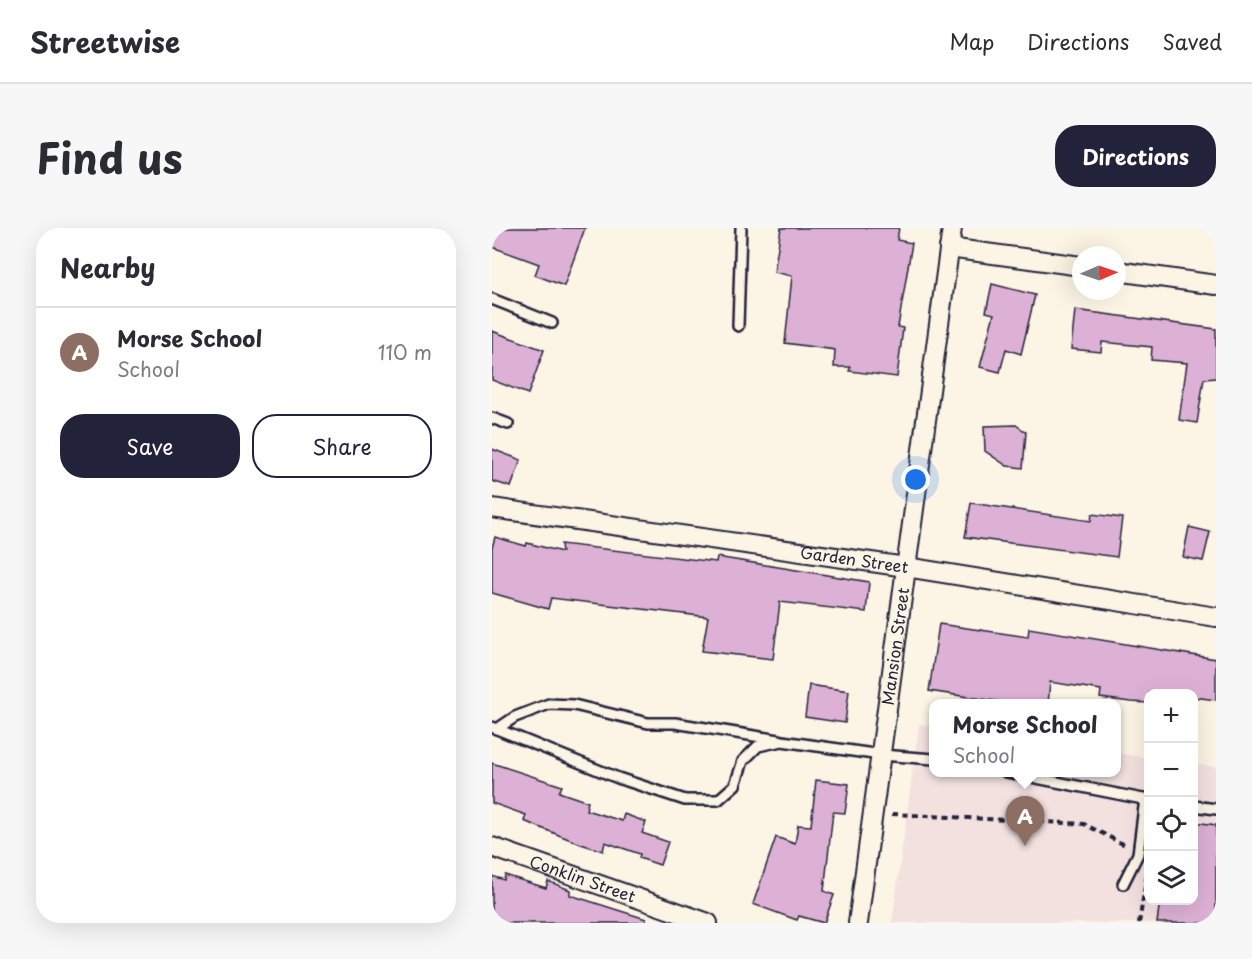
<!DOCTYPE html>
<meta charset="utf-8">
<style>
:root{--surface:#fff;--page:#f7f7f7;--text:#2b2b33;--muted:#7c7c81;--line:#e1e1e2;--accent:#22223b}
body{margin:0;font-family:"Playpen Sans",sans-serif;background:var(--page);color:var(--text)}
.controls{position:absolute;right:18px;bottom:18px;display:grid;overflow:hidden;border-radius:12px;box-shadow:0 6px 24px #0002}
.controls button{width:54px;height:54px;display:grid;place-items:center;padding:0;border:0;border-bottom:2px solid var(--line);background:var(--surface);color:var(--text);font:30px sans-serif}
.compass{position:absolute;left:580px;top:18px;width:54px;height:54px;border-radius:50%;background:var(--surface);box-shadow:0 6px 24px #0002;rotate:88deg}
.you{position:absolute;left:424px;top:252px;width:21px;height:21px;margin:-15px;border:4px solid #fff;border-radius:50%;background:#1a73e8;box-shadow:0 0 0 9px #1a73e833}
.badge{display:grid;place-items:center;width:39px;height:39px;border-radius:50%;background:var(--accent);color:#fff;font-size:20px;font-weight:700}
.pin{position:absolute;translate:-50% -50px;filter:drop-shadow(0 2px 3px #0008)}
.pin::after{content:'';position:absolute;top:32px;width:21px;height:18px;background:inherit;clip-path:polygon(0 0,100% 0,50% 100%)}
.popup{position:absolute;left:437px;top:471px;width:192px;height:78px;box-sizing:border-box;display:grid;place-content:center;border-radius:12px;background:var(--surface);filter:drop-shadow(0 2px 4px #0005);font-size:20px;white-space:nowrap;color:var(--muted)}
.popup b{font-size:22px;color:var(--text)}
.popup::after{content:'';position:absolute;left:50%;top:100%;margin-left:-12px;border:12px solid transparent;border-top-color:var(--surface)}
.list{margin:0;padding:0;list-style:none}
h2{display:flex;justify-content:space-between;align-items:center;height:78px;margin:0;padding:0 24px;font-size:26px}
h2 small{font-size:20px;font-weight:400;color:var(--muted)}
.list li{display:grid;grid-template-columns:39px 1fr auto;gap:18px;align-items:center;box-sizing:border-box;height:90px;padding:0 24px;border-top:2px solid var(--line)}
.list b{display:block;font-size:22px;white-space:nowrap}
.list p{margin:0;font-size:20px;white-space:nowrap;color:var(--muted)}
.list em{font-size:20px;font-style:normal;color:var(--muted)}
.actions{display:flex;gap:12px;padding:18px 24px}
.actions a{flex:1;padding:14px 0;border:2px solid var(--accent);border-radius:24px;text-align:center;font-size:21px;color:var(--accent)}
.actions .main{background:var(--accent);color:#fff}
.icon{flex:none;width:33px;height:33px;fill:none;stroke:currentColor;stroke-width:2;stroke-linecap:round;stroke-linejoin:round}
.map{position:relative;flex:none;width:724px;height:695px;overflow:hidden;border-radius:24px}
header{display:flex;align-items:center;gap:36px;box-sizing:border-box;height:84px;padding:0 30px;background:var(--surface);border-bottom:2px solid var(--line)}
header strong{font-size:28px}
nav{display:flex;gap:33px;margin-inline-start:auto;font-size:21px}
.intro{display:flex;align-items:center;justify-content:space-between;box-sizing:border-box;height:144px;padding:0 36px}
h1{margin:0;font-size:42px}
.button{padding:15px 27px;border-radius:24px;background:var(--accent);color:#fff;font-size:21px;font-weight:700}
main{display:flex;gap:36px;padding:0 36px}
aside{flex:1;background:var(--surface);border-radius:24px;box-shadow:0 6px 24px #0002}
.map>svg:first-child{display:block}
.built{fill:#f3e1e0}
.building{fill:#ddb1d5;stroke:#22223b;stroke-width:1.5}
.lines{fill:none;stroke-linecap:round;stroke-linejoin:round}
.service-casing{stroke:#22223b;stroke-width:14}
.minor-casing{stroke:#22223b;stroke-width:22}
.path{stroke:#22223b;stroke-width:4;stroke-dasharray:6 4.5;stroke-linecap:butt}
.service{stroke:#fcf5e5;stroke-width:9}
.minor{stroke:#fcf5e5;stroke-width:18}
.labels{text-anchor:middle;stroke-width:5;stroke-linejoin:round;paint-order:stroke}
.street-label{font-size:16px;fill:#22223b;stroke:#fcf5e5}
</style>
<header>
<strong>Streetwise</strong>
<nav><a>Map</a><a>Directions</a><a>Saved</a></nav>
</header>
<div class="intro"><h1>Find us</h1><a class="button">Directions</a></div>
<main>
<aside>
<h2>Nearby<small></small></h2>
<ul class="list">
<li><span class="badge" style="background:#8d6e63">A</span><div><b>Morse School</b><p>School</p></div><em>110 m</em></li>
</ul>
<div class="actions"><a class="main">Save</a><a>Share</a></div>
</aside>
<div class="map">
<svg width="724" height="695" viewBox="0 0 724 695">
<rect width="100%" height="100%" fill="#fcf5e5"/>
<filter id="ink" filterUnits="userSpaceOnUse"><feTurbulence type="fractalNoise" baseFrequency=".0167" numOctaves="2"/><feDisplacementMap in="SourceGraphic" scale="12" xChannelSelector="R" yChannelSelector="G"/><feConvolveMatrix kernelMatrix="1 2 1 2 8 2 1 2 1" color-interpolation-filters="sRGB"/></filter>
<g filter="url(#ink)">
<!-- built -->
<path class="built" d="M427,496L441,498L442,544H624L625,525L656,530V672H702V536L724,539V695H400Z"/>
<!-- building -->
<g class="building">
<path d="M0,0H93L72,58L43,47L47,36L0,19Z"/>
<path d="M289,0H407L405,12L420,15L406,99L411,100L405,149L357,143L359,139H342L343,122L293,115L300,48L282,44Z"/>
<path d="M500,56L543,67L529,126L514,121L508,144L488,139L502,86L494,84Z"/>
<path d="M583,82L724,101V150L712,151L705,195L687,192L695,135L659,132L660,119L610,114L609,124L579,121Z"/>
<path d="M0,103L52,122L36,166L0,152Z"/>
<path d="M524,197L534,204L531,240L515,238L493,223L492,198Z"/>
<path d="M0,221L29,232L19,259L0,253Z"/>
<path d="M479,275L599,293L600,286L630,290L625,329L473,309Z"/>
<path d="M697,299L718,304L711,333L691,329Z"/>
<path d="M3,309L34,318L35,315L70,324L69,316L224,334L225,329L377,354L374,384L288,374L281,431L210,423L216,389L59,370L56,381L0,365V320Z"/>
<path d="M447,396L536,409L537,400L724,431V472L702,469V465H657V475L639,474L608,470L609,462L558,454L556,476H523L437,463Z"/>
<path d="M317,457L357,463L353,495L313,489Z"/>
<path d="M0,535L70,558L67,564L96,574L94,582L130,593L132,586L154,594L150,605L176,614L168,637L147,630L148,626L113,614L111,623L89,616L32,593L34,587L0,575Z"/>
<path d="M324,552L357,556L353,585L341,584L332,663L342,667L332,695L307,688L305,692L261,676L284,609L303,616L306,597L319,598Z"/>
<path d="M702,594L724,597V695H665L668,672H702Z"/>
<path d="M13,647L54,660L56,653L78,662V667L154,691L153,695H0V648L12,652Z"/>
</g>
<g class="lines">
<defs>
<g id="service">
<path d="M0,71L60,95"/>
<path d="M246,98L249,0"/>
<path d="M0,190L16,196"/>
<path d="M0,499L126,550L193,572H226L243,557L251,533L266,518L290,513L389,527L442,531"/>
<path d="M5,501L23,489L57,476L82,477L156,495H183L287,512"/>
<path d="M514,544L656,572"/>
<path d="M702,578L724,581"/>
<path d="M631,656L646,626L653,571"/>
</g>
<g id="minor">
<path d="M457,20L589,38"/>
<path d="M625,43L724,57"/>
<path id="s1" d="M0,280L414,339L724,389"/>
<path id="s2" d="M0,619L216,695"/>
<path id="s3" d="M366,695L460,0"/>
</g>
</defs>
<!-- service casing -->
<use href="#service" class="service-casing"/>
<!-- minor casing -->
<use href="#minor" class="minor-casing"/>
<!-- path -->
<g class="path">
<path d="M400,586L592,596L633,617"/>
<path d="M647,695L655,647"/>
</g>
<!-- service -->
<use href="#service" class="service"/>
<!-- minor -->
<use href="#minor" class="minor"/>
</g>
</g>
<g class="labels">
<!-- street labels -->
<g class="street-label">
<text dy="6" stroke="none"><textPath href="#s1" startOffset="366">Garden Street</textPath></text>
<text dy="6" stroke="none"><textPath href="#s3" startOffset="279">Mansion Street</textPath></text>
<text dy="6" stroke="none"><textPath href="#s2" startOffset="96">Conklin Street</textPath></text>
</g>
</g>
</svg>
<div class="controls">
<button>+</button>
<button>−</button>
<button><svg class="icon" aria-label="locate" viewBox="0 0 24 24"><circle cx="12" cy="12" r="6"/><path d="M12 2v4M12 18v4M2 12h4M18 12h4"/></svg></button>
<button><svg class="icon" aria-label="layers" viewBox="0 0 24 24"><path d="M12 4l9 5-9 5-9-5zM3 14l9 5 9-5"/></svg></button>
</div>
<svg class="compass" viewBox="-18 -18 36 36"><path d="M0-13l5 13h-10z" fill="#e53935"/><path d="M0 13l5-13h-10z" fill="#7c7c81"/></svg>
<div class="you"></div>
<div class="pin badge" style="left:533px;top:618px;background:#8d6e63">A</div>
<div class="popup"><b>Morse School</b>School</div>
</div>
</main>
